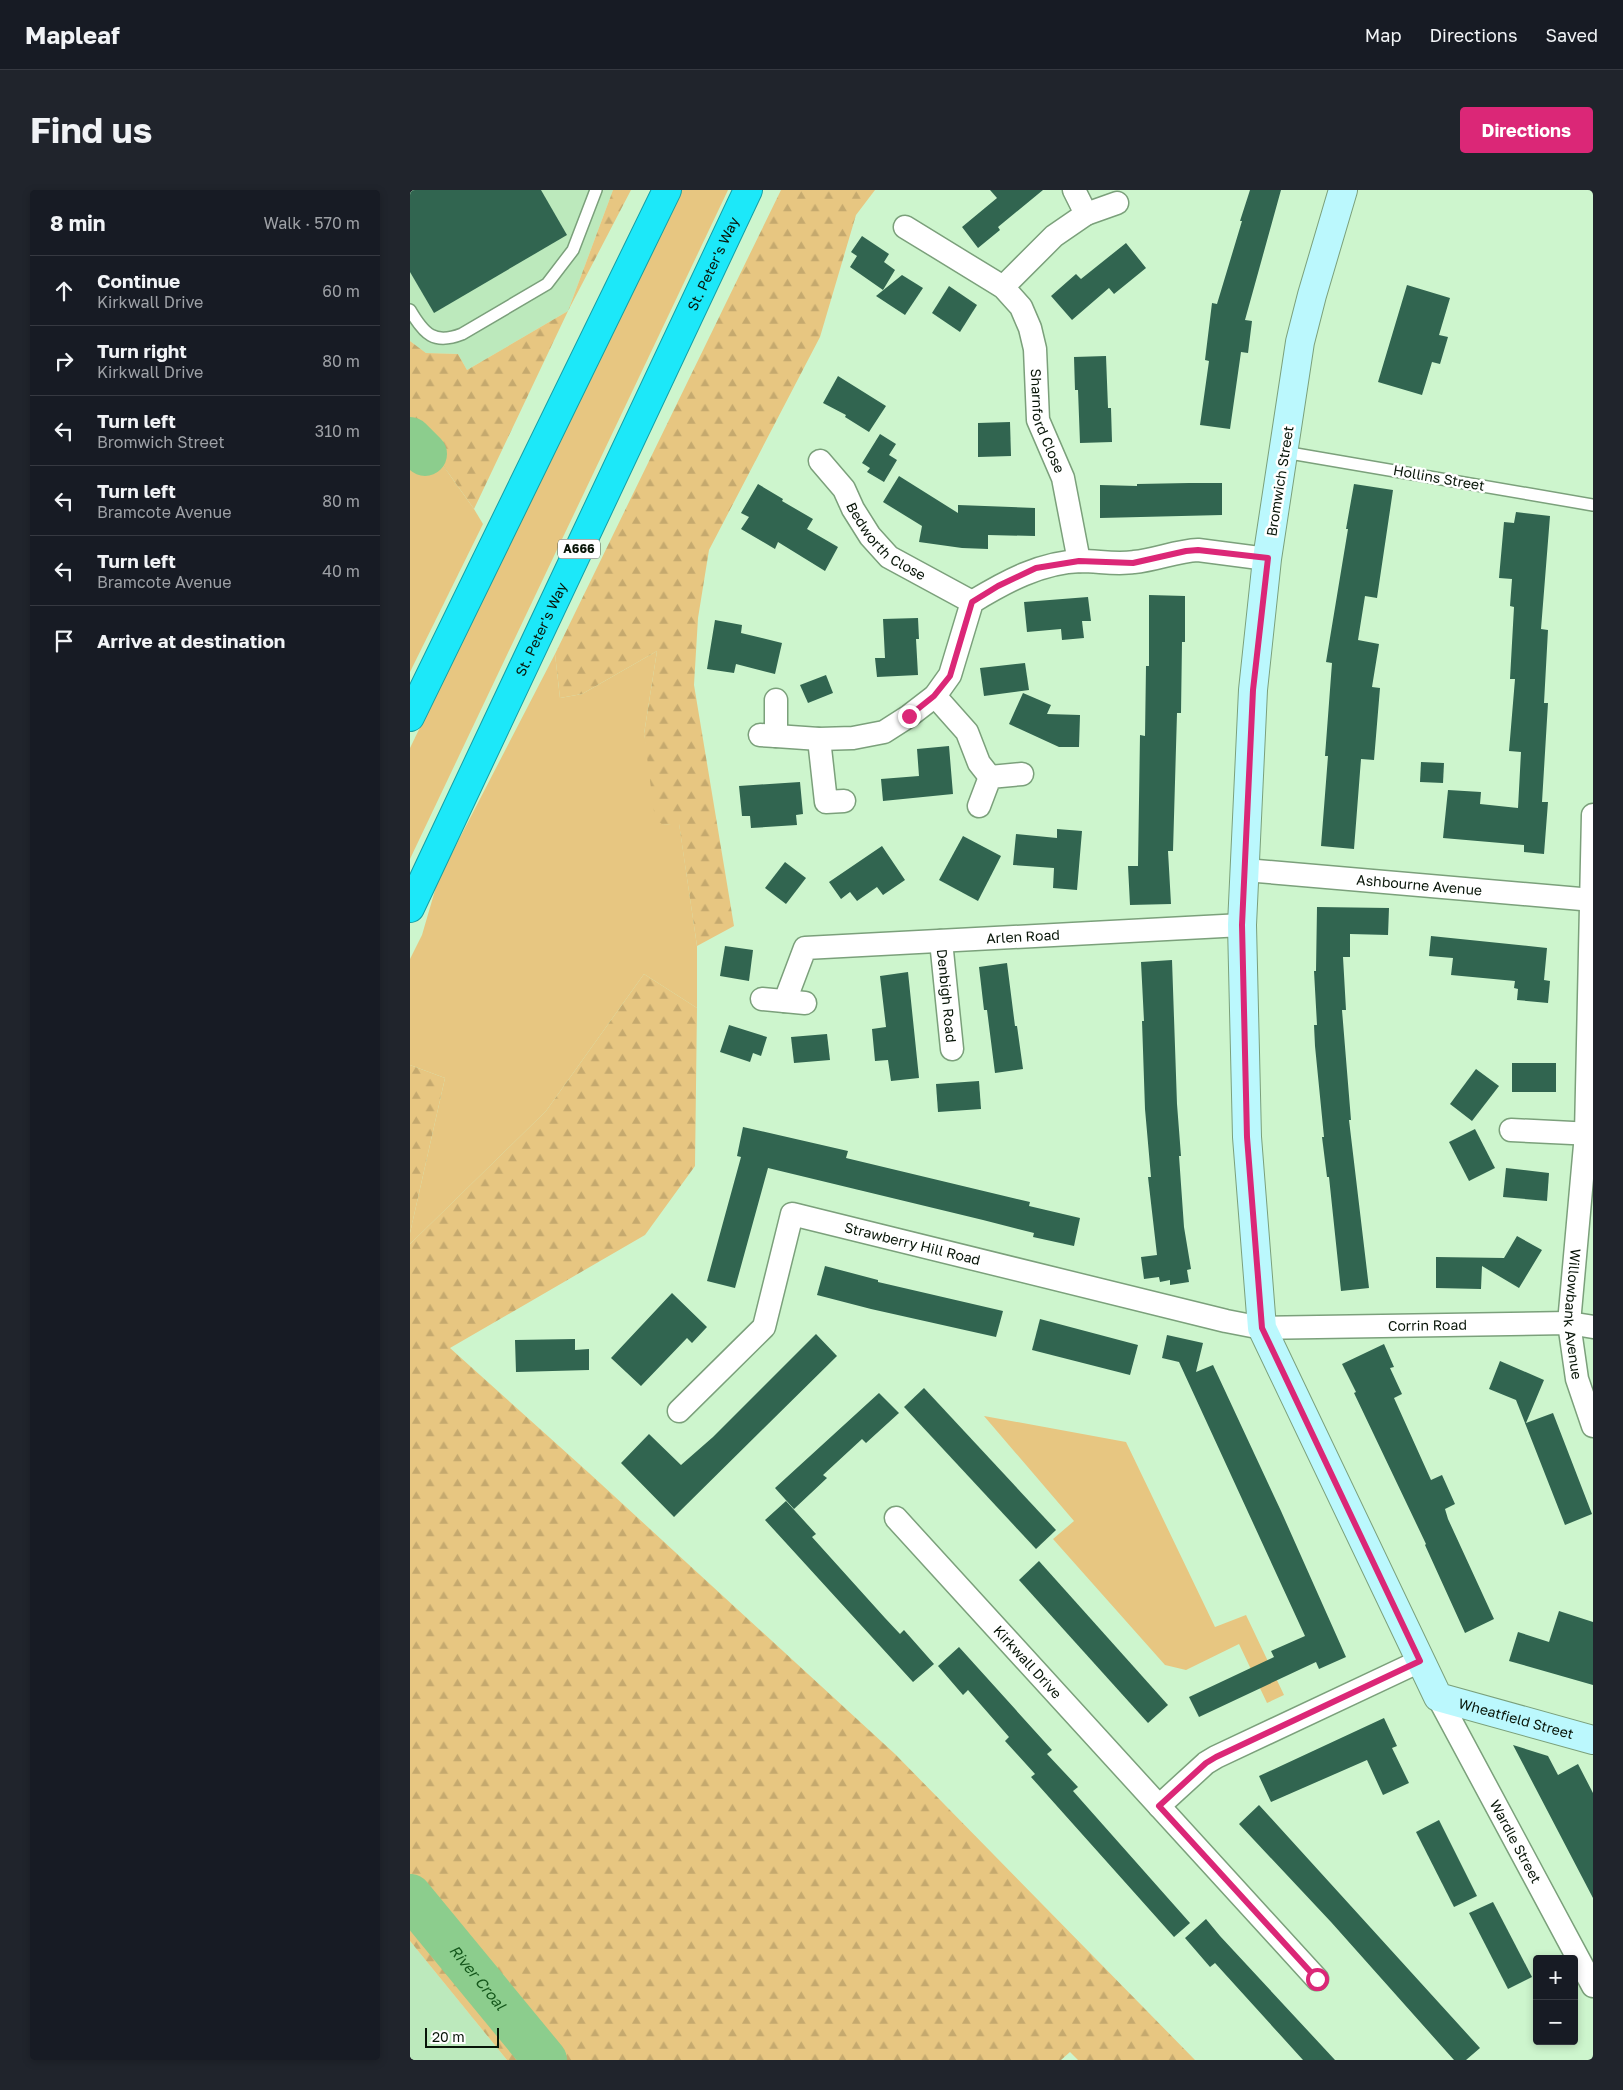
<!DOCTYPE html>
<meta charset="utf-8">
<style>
:root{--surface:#171b24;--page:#20242c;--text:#f1f3f6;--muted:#9ea1a6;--line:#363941;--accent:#db2777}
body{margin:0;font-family:"Golos Text",sans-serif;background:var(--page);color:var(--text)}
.controls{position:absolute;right:15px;bottom:15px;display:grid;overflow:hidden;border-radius:5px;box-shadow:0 2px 8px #0003}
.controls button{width:45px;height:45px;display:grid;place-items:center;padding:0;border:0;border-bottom:1px solid var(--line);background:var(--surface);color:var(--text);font:25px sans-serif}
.scale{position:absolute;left:15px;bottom:12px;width:74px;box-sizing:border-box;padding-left:5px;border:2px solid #081508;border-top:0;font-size:14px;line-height:18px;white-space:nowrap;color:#081508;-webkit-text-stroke:4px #fff;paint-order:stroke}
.stop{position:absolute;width:15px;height:15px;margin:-11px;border:4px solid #db2777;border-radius:50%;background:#fff}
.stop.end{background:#db2777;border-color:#fff;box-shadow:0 1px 5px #0008}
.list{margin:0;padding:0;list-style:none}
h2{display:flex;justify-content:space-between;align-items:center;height:65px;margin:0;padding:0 20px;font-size:21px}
h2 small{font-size:16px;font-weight:400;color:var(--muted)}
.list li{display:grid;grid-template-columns:32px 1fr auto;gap:15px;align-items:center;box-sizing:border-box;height:70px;padding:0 20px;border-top:1px solid var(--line)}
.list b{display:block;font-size:19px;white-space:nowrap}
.list p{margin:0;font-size:16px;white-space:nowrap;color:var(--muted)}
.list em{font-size:16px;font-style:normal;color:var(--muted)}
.icon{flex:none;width:28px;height:28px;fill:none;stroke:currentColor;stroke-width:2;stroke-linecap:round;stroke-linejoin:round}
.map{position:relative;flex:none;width:1183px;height:1870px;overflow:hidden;border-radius:5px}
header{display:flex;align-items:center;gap:30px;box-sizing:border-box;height:70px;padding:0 25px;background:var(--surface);border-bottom:1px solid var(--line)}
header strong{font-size:24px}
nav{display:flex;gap:28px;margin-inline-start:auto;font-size:18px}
.intro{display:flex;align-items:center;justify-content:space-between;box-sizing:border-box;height:120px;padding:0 30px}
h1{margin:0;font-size:35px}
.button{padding:12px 22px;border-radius:5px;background:var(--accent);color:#fff;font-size:18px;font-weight:700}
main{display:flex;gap:30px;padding:0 30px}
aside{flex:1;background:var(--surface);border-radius:5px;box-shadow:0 2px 8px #0003}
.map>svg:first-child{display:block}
.built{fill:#bce9bc}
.green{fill:#e7c681}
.forest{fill:url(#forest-firs)}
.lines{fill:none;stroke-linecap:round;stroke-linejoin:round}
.river{stroke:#8ccd8d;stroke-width:44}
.building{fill:#316550}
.lane-casing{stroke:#7ba07b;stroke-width:14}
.street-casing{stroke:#7ba07b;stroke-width:25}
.secondary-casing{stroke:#7ba07b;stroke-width:30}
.highway-casing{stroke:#159ea5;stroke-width:30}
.lane{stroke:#fff;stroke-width:11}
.street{stroke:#fff;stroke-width:22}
.secondary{stroke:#bbf8fd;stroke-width:28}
.highway{stroke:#1ce8f9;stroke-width:28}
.route{stroke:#db2777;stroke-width:6}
.labels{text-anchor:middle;stroke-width:5;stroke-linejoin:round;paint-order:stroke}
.shield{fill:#fff;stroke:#525b52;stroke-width:1}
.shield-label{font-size:12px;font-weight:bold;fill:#081508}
.street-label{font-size:14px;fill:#081508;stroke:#fff}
.water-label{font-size:15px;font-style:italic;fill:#14571b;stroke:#fff}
</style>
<header>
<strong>Mapleaf</strong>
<nav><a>Map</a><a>Directions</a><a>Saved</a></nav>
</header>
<div class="intro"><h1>Find us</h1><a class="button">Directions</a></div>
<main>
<aside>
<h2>8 min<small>Walk · 570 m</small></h2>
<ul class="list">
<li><svg class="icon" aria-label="ahead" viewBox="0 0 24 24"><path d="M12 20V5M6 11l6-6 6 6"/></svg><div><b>Continue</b><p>Kirkwall Drive</p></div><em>60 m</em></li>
<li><svg class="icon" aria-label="right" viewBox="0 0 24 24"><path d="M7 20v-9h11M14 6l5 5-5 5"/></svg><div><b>Turn right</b><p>Kirkwall Drive</p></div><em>80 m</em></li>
<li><svg class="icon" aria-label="left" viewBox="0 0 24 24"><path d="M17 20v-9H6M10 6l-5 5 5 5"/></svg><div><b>Turn left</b><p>Bromwich Street</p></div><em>310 m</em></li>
<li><svg class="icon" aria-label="left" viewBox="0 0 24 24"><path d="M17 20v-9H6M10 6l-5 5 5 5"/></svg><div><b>Turn left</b><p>Bramcote Avenue</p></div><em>80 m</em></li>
<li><svg class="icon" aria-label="left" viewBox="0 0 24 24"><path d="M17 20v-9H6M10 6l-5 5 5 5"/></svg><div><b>Turn left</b><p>Bramcote Avenue</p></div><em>40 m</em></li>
<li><svg class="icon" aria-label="arrive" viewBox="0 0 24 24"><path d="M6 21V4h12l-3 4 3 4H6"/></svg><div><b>Arrive at destination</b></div></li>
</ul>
</aside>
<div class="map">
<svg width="1183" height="1870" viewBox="0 0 1183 1870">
<defs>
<pattern id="forest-firs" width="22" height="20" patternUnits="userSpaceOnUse" patternTransform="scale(1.25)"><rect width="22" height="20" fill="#e7c681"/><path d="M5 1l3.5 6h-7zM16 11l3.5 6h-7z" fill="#c5a96e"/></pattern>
</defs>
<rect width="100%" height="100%" fill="#cdf5cd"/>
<!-- built -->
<g class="built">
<path d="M0,0H203L158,121L57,180L48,164L16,163L0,151Z"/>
<path d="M0,1751L97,1870H0Z"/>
</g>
<!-- green -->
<g class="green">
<path d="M271,0H318L0,669V558Z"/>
<path d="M0,229L64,319L73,334L0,482Z"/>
<path d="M247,461L234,544L253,635L269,633L287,756V818L234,784L136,921L0,1054V1043L35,888L0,875V769L12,745L28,690L145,464L150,508L172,504Z"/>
<path d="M574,1226L716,1252L805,1437L836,1425L874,1505L857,1513L829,1454L776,1480L755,1475L643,1349L664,1331Z"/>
</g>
<!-- forest -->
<g class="forest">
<path d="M203,0H221L158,121L64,319L0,229V151L16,163L48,164L57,180L158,121Z"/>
<path d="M371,0H465L446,25L410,147L299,360L288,428L284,495L324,736L287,756L269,634L253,635L245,629L234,544L247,461L172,504L150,508L145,464Z"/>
<path d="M234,784L287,818L285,976L235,1045L40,1158L179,1283L485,1564L785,1870H668L660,1862L651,1870H97L0,1751V1054L136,921Z"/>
<path d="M0,875L35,888L0,1043Z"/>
</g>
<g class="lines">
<!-- river -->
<g class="river">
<path d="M0,249L15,264"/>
<path id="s1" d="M0,1706L135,1870"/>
</g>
</g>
<!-- building -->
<g class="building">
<path d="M0,0H131L157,45L24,123L0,82Z"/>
<path d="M580,0H633L588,37L590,40L568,58L552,37L587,8Z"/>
<path d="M840,0H871L835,130L842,131L838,163L831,162L820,239L790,235L799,171L795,170L802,113L807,114L832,31H830Z"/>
<path d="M452,46L479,64L474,72L485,80L473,100L440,77L447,66L441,62Z"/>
<path d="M716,53L736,78L704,104L699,98L662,130L641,106L666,84L671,89Z"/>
<path d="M492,85L513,98L495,125L466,106Z"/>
<path d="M997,95L1040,108L1029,145L1038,147L1030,174L1022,172L1012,205L968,192Z"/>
<path d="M539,96L567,115L550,142L522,123Z"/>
<path d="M696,166L698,218H701L702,252L670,253L668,200H665L664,167Z"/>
<path d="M428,186L476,216L459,242L435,227L436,225L413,213Z"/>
<path d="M600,232L601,266L568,267V233Z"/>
<path d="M470,244L486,254L479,265L487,270L474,292L457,282L460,278L452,273Z"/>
<path d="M489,286L548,323V315L625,318V346L578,345V359L552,358L509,352L512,336L473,312Z"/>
<path d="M779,293H812V325L690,328V295L727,296V294Z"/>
<path d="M348,294L373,309L372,311L403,329L397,339L428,357L415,381L368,352L365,359L331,339L339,327L331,323Z"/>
<path d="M944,294L983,300L967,408L955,406L948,450L969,454L962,497L970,498L964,570L951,569L944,659L911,656L918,566H915L922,473L916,472L938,339H936Z"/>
<path d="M1106,322L1140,326L1131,439L1138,440L1134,513H1138L1132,612H1138L1134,664L1114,662V655L1033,648L1038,600L1071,602L1070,614L1108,618L1111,562L1099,561L1105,489H1100L1104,417L1100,416L1102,389L1089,388L1094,332L1104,333Z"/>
<path d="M739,405L775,406V452H772L771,523H767L763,661H758L761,714L720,715L718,676H728L730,545L735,546L736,476H739Z"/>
<path d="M678,407L681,431H672L674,448L652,450L651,439L617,442L614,412Z"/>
<path d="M508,428L509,449H506L508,485L467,487L465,468H475L473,429Z"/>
<path d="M305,430L332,435L331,443L372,453L365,484L326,474L324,483L297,479Z"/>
<path d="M615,473L619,500L574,506L570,478Z"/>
<path d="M416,485L423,503L398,513L390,495Z"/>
<path d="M613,503L641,515L637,524L670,525L669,557H649L599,534Z"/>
<path d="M539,556L543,604L473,611L471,589L509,586L507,559Z"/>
<path d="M1011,572L1034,573L1033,593L1010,592Z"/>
<path d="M390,592L393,624L386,625L387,635L341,638L340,626H332L329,596Z"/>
<path d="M647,639L672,641L667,700L643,698L644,678L603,675L606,644L647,648Z"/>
<path d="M553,646L591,666L568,711L529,690Z"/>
<path d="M472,656L495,690L473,705L467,697L447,711L440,702L431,709L419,692Z"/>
<path d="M375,672L396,688L376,714L355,698Z"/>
<path d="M907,717L979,718L978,745L940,744V767H933L936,820H932L941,930H939L959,1098L931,1101L919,987H917L912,947H914L905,856L904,835H907L904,781H906Z"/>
<path d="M1021,746L1137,758L1134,790L1140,791L1138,813L1107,810L1108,799L1104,798L1105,791L1041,785L1043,768L1019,766Z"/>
<path d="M315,756L343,760L339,791L310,786Z"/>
<path d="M762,770L767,914L771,966H769L774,1037L781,1079L777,1080L779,1092L760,1095V1090L750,1092L749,1087L734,1089L731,1067L747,1065L738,987H741L735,919L732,831H734L731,772Z"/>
<path d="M597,773L605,836H607L613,879L585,883L577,820H574L569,777Z"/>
<path d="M498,782L509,888L481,891L478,870L465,871L462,839L476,837L470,786Z"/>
<path d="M319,835L357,847L351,866L343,863L340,872L310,862Z"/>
<path d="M417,844L420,870L384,873L381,847Z"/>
<rect x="1102" y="873" width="44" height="29"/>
<path d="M1066,879L1089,896L1062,931L1040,914Z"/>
<path d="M569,891L571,919L528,922L526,894Z"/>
<path d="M333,937L438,961L436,968L620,1012L619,1016L670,1028L664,1056L623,1047L624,1043L573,1030L358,978L325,1098L297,1091L331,967L327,966Z"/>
<path d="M1065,939L1085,978L1059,991L1039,952Z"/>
<path d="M1096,978L1139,983L1137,1011L1093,1007Z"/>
<path d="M1107,1046L1132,1060L1109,1098L1072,1076L1071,1099L1026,1098V1067L1094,1068Z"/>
<path d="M415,1076L468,1090V1092L593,1121L586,1147L461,1119L407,1105Z"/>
<path d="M262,1103L297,1137L282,1153L277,1148L231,1196L201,1168Z"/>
<path d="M630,1129L728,1155L720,1185L622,1160Z"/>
<path d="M406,1144L427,1166L264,1327L211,1273L239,1244L271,1275L303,1247Z"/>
<path d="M757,1145L793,1153L786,1182L803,1175L871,1321L936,1467L909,1479L906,1472L789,1527L779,1507L864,1467L861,1461L895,1446L769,1172L752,1168Z"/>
<path d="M165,1149V1160L179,1159V1180L106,1182L105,1150Z"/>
<path d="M974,1154L984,1177L980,1178L992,1204L984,1208L1021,1290L1032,1285L1045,1314L1035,1319L1038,1329L1084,1429L1055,1443L1015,1355L1016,1354L944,1203L946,1202L932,1174Z"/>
<path d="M1090,1171L1134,1190L1116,1233L1143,1223L1182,1324L1155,1335L1106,1210L1079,1199Z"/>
<path d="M514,1198L646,1340L626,1359L494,1217Z"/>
<path d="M469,1203L489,1223L456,1253L452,1249L413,1285L417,1288L384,1319L365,1298Z"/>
<path d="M376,1311L406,1344L402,1347L475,1428L490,1444L494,1440L524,1474L503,1492L355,1330Z"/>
<path d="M629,1371L758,1515L738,1533L609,1390Z"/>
<path d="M1149,1421L1183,1432V1495L1099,1471L1108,1442L1139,1452Z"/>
<path d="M549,1457L642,1560L637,1564L668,1597L663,1601L780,1733L764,1747L621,1587L625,1584L595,1551L599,1547L558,1500L553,1505L528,1476Z"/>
<path d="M974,1528L987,1556L982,1558L999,1593L973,1605L957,1570L861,1612L849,1586Z"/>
<path d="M1103,1555L1138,1566L1148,1585L1168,1574L1183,1603V1708Z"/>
<path d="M849,1615L1070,1858L1056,1870H1044L921,1732L829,1634Z"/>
<path d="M1029,1630L1067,1706L1044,1717L1006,1642Z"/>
<path d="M1083,1712L1122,1787L1098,1799L1059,1723Z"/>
<path d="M796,1729L810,1746L925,1870H893L805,1773L800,1777L775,1748Z"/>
</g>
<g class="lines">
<defs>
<g id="lane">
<path d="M0,120C14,144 24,155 52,144L137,94L163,60L186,0"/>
<path d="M874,262L1183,315"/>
</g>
<g id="street">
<path d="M664,0L676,24L707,13"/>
<path id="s2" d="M495,37L593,97L611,117L620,138L625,159L628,230L653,288L669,371"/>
<path d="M593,97L644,46L676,24"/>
<path id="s3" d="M410,271L434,299L443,319L460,346L479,367L562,412"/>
<path d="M525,506L557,542L569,573L580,587"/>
<path d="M350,545L366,546V510"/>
<path d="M366,546L409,549L443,548L474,542L499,526L525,506L540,485L562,412C595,392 631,372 671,371C688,371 707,375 724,372C746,370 766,361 788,360L857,369"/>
<path d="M409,549L416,612L434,611"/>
<path d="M569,616L580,587L612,584"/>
<path id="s4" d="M1183,625L1176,944L1159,1133L1167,1189L1183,1236"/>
<path id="s5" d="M835,680L1183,710"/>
<path id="s6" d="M531,751L542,859"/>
<path d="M352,809L395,813"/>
<path id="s7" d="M375,811L395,758L832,735"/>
<path d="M1101,940L1183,944"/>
<path id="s8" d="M269,1221L354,1137L382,1024L816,1131L852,1138L1159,1133L1183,1137"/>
<path id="s9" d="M486,1328L907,1789"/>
<path id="s10" d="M1028,1507L1183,1796"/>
<path d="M749,1616L796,1573L806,1567L1010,1471"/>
</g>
<g id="secondary">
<path id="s11" d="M933,0L902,105L890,152L857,369L843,500L832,735L837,947L852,1138L1028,1507L1183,1550"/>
</g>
<g id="highway">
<path d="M0,527L257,0"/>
<path id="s12" d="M0,718L338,0"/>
</g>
</defs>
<!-- lane casing -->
<use href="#lane" class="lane-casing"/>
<!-- street casing -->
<use href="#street" class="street-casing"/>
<!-- secondary casing -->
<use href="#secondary" class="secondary-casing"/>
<!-- highway casing -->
<use href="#highway" class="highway-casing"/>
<!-- lane -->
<use href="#lane" class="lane"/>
<!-- street -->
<use href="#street" class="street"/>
<!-- secondary -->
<use href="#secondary" class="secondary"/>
<!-- highway -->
<use href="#highway" class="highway"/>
</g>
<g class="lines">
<!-- route -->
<path class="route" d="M499,526L524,506L540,486L562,412L588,396L626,378L669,371L723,373L776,361L788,360L858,368L843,500L832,735L837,947L852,1138L1010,1471L806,1567L796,1573L749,1616L907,1789"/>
</g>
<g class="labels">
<!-- shield labels -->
<rect class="shield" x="148" y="349.5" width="42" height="19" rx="4"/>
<g class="shield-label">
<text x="169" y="363">A666</text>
</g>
<!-- street labels -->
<g class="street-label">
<text dy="5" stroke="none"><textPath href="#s12" startOffset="712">St. Peter's Way</textPath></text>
<text dy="5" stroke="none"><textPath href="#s2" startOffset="260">Sharnford Close</textPath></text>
<text transform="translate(1029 288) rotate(10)" y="5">Hollins Street</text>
<text transform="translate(870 291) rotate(-81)" y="5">Bromwich Street</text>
<text dy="5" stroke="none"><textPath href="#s3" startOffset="106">Bedworth Close</textPath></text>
<text dy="5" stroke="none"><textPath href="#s12" startOffset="308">St. Peter's Way</textPath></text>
<text dy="5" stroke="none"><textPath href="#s5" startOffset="175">Ashbourne Avenue</textPath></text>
<text dy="5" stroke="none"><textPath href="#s7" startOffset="275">Arlen Road</textPath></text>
<text dy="5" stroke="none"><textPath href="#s6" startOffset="55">Denbigh Road</textPath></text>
<text dy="5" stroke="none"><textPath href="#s8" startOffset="360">Strawberry Hill Road</textPath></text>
<text dy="5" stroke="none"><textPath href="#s4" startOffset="500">Willowbank Avenue</textPath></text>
<text dy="5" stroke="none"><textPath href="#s8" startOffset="885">Corrin Road</textPath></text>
<text dy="5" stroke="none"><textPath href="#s9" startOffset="195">Kirkwall Drive</textPath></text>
<text dy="5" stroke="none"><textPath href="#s11" startOffset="1638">Wheatfield Street</textPath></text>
<text dy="5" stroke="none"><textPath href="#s10" startOffset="164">Wardle Street</textPath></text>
</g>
<!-- water labels -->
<g class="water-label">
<text dy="5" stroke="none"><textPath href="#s1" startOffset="106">River Croal</textPath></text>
</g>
</g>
</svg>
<div class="controls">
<button>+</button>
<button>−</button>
</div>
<div class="scale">20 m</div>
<div class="stop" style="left:907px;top:1789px"></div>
<div class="stop end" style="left:499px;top:526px"></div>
</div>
</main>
